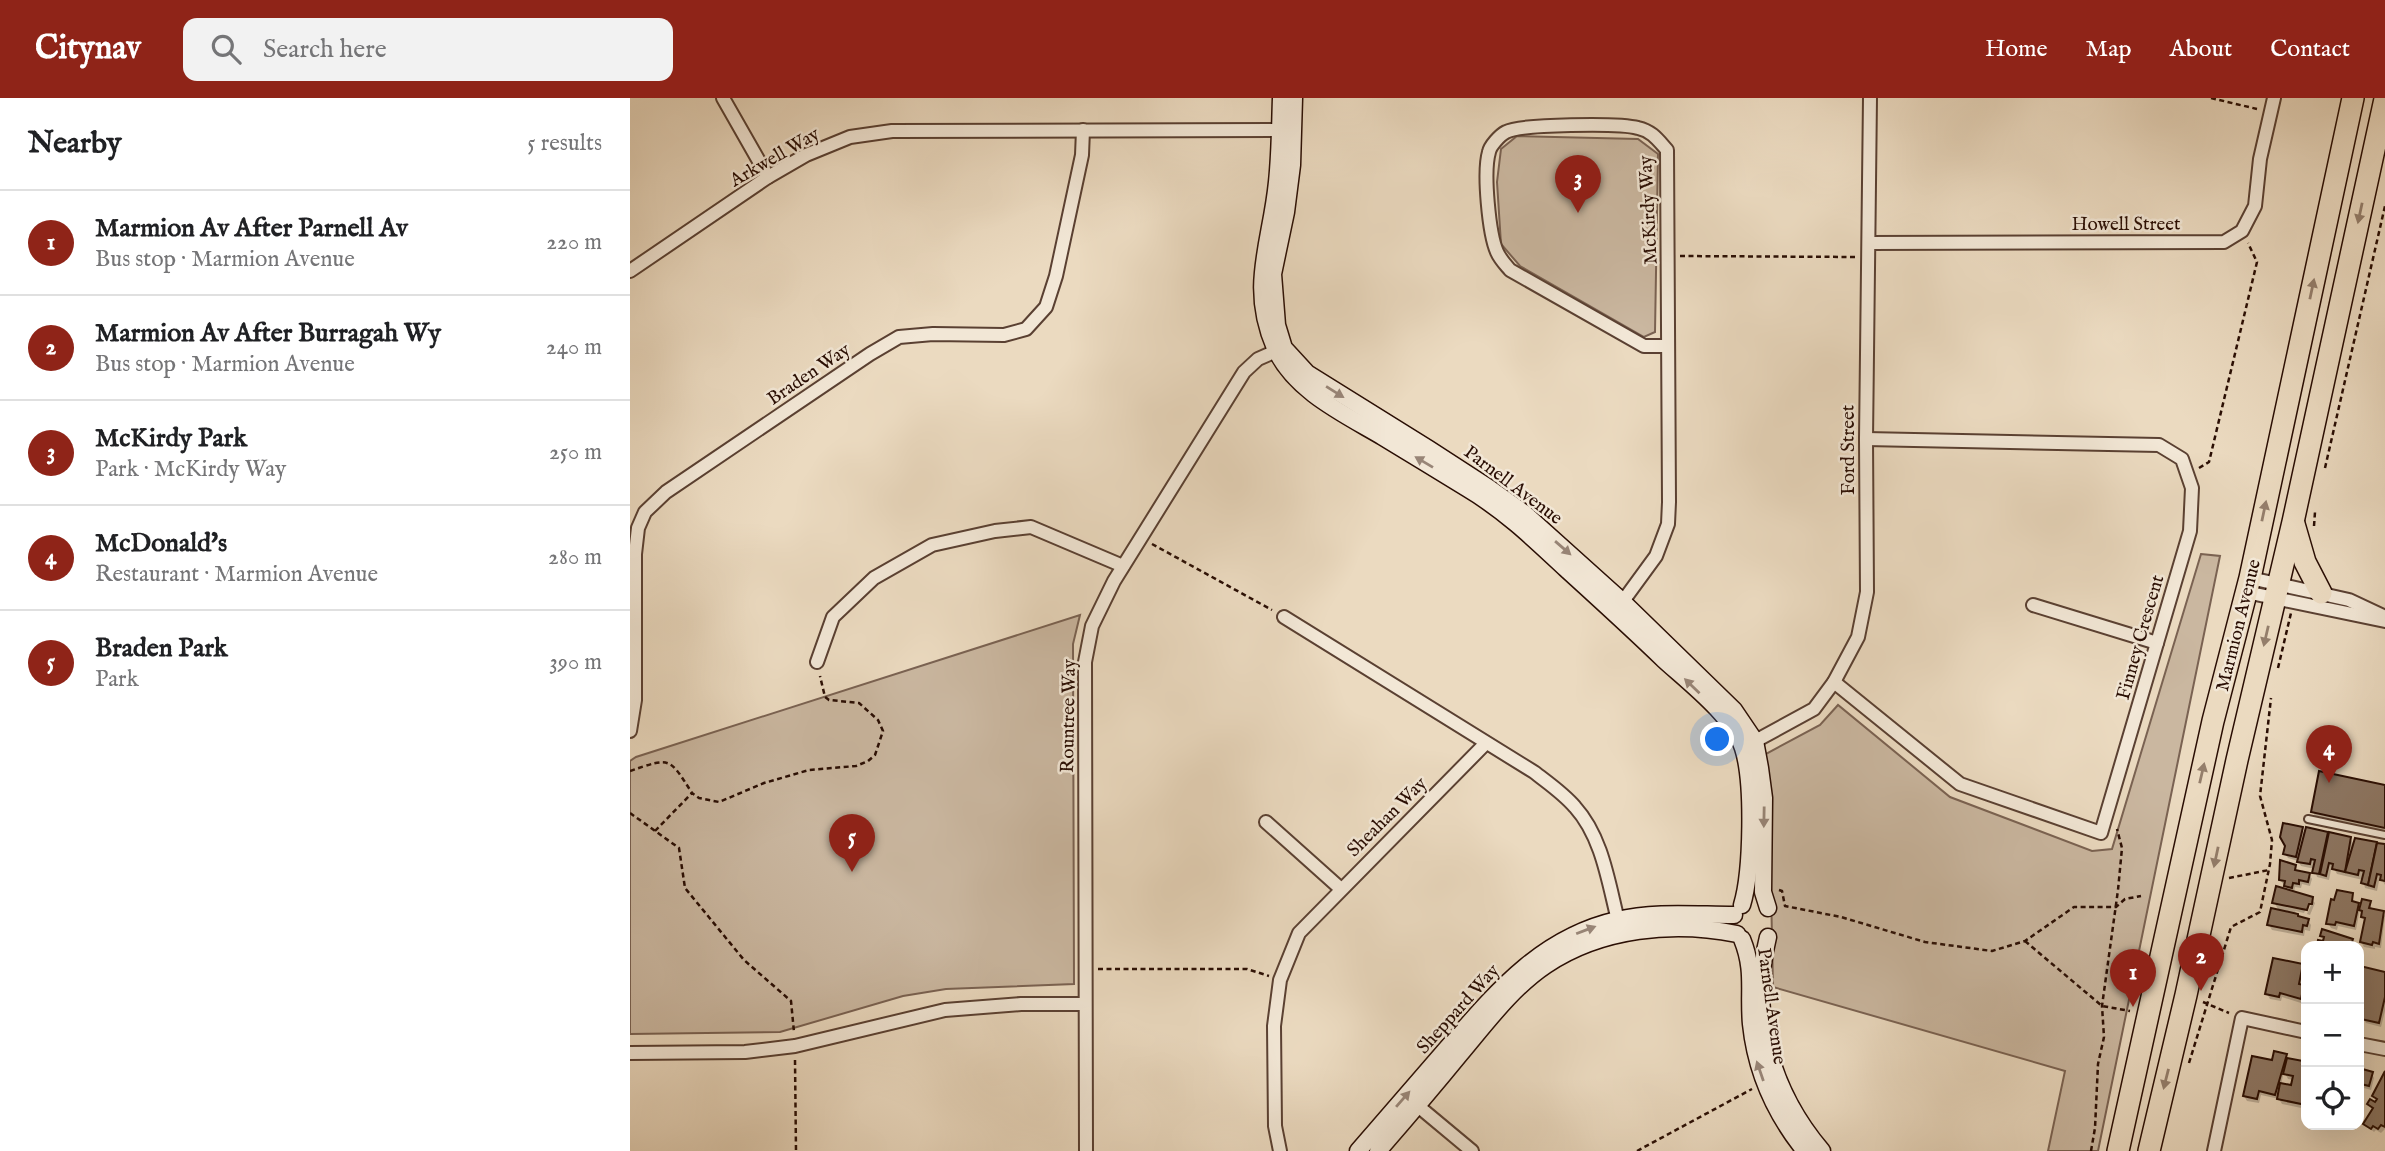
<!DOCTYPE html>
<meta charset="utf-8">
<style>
:root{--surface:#fff;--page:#f2f2f2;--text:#202124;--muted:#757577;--line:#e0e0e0;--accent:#8f2418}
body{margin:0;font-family:"IM FELL English",serif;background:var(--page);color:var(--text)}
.controls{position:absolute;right:21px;bottom:21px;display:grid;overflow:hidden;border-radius:14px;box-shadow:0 7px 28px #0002}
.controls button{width:63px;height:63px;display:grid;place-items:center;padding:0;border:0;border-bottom:2px solid var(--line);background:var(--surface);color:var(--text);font:35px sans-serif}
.you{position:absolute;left:1088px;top:642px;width:24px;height:24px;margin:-18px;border:5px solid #fff;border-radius:50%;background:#1a73e8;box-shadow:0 0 0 10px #1a73e833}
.badge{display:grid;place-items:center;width:46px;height:46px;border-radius:50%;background:var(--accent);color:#fff;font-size:23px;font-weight:700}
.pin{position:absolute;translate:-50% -58px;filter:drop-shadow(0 2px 4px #0008)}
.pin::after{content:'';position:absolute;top:37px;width:24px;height:21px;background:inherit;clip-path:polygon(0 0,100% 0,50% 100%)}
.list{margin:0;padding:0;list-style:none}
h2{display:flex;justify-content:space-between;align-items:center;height:91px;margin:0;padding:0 28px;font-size:30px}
h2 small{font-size:23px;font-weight:400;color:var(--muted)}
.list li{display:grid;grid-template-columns:46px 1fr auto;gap:21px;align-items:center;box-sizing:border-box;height:105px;padding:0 28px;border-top:2px solid var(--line)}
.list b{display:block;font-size:26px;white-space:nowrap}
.list p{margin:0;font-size:23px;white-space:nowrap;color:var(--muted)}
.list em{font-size:23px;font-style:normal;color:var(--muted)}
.icon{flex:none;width:38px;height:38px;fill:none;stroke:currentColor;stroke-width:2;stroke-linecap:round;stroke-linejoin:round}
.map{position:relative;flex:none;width:1755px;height:1053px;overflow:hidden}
header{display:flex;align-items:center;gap:42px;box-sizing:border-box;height:98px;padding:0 35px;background:var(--accent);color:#fff}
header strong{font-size:33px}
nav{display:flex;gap:38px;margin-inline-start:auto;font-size:24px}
.search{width:490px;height:63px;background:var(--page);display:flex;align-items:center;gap:18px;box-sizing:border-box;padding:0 24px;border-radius:14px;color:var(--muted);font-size:26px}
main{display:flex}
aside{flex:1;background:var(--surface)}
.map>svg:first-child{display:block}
.green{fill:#cab7a0;stroke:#7a6252;stroke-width:2}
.shadow{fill:#0003;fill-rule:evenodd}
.building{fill:#8e7865;stroke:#290d03;stroke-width:2}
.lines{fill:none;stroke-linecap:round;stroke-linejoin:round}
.lane-casing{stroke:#5a4032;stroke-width:10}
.street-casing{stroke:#5a4032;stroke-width:16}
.secondary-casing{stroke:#290d03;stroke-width:19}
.highway-casing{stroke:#290d03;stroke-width:24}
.path{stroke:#290d03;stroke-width:2.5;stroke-dasharray:5 3.5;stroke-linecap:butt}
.lane{stroke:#f2e7d6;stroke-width:6}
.street{stroke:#f2e7d6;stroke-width:12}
.secondary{stroke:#f2e7d6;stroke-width:16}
.highway{stroke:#ebdac0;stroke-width:21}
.oneway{fill:#947e6b}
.oneway2{fill:#988577}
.labels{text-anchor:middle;stroke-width:5;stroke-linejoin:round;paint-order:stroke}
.street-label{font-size:19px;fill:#290d03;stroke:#f2e7d6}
</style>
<header>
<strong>Citynav</strong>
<div class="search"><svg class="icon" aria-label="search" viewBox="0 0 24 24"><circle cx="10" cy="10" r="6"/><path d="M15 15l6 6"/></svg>Search here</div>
<nav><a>Home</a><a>Map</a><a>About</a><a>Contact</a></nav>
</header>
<main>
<aside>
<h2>Nearby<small>5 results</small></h2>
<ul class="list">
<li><span class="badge">1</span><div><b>Marmion Av After Parnell Av</b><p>Bus stop · Marmion Avenue</p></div><em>220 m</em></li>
<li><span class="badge">2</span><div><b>Marmion Av After Burragah Wy</b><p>Bus stop · Marmion Avenue</p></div><em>240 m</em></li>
<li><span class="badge">3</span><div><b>McKirdy Park</b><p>Park · McKirdy Way</p></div><em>250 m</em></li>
<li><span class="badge">4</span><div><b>McDonald's</b><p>Restaurant · Marmion Avenue</p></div><em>280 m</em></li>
<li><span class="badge">5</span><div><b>Braden Park</b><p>Park</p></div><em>390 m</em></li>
</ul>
</aside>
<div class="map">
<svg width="1755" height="1053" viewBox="0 0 1755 1053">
<rect width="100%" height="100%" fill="#ebdac0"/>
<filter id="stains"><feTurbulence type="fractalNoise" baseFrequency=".00286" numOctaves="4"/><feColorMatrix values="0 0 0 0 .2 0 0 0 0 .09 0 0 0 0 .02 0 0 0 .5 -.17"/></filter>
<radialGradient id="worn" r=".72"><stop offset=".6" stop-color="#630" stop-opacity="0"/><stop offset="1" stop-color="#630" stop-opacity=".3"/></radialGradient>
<!-- green -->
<g class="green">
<path d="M887,38L1008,41L1028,56L1025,234L1014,239L890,168L871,146L867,84L871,51Z"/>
<path d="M1571,456L1590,458L1468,1053H1418L1435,973L1143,889L1139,692L1132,658L1190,627L1208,607L1320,699L1462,753L1482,751Z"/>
<path d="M450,517L443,546L444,886L316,891L273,898L150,934L0,936V663L6,659Z"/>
</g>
<!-- shadow -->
<g class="shadow">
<path d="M1755,689V737L1687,722L1683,714Z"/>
<path d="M1672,731L1676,738L1678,731L1720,740L1725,749L1726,742L1755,748V787L1750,778L1747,793L1735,790L1733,782L1707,776L1702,767L1699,782L1687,779L1685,771L1671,768L1668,763L1658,760L1655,756Z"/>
<path d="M1664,769L1667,774L1679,776L1682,781L1680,788L1672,786L1671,790L1665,789L1664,794L1683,802H1680L1674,815L1665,813L1669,820L1678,822L1681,827L1680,833L1675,832L1674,838L1642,832L1639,827L1649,813L1644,804L1659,793L1650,782Z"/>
<path d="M1722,797L1724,805L1728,806L1731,812L1740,804L1742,812L1753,814L1755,818L1751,850L1745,849V851L1734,849L1731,844L1736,824L1730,811L1726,832L1708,828L1707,832L1701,830L1698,825Z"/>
<path d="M1683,803L1685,805L1680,817L1677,816Z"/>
<path d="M1672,868L1675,873L1671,888L1676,894V910L1674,906L1652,899L1651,903L1640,901L1637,896Z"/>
<path d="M1731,870L1755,876V913L1751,929L1736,925L1733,920L1734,915L1731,914L1729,919V879Z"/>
<path d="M1655,957L1658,962L1672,965L1676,969V1011L1652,1006L1649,1001L1631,997L1629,1005L1617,1003L1614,998L1643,964ZM1654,973L1658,981L1664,982L1663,989L1651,987Z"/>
<path d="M1730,972L1742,976L1744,980L1741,992L1734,990L1729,1007Z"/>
<path d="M1755,977V1031L1751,1035L1746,1032L1744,1034L1735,1026L1744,1012L1739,1006L1750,1009L1744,998Z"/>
</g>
<!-- building -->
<g class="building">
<path d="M1689,673L1755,687V730L1681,714Z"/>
<path d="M1653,725L1673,729L1666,759L1653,756L1655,748L1650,739Z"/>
<path d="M1676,729L1698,734L1689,776L1682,775L1685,762L1681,761L1680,766L1667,764Z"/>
<path d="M1699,734L1721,739L1715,774L1702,771L1703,766L1699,765L1696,778L1690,776Z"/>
<path d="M1725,740L1747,744L1738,787L1731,785L1734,773L1729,772L1728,777L1715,774Z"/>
<path d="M1747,745L1755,746V783L1750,782L1751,777L1747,776L1744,789L1738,787Z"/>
<path d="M1650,762L1666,767L1665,772L1680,775L1678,784L1669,782V786L1663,785L1662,790L1654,788L1655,783L1649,782Z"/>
<path d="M1646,788L1683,799L1682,806H1679L1677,812L1642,805Z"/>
<path d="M1707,792L1723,795L1722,803L1729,805L1724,828L1706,824L1705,827L1696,826L1701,801L1704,802Z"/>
<path d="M1732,801L1741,803L1739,810L1754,813L1749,846L1743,844L1742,847L1730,844L1735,820L1731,819L1732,813L1729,812Z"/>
<path d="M1641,810L1668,816V818L1679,821L1677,828L1673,827L1672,834L1637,827Z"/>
<path d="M1692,831L1723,841L1721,848H1687L1688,842L1693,843L1694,839L1690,838Z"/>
<path d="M1643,860L1673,866L1669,886L1674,887L1671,901L1650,895L1649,899L1635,896Z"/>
<path d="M1730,868L1755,874V899L1749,925L1731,921L1733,911L1729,910Z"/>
<path d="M1644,953L1657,956L1645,997L1629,993L1627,1001L1613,998L1622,958L1642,962Z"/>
<path d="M1657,960L1673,963L1672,966L1676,967V1007L1647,1001L1650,985L1661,987L1663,978L1653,976Z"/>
<path d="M1729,970L1743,974L1739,988L1731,986L1729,995Z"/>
<path d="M1755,973V1029L1751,1027L1748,1031L1743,1028L1741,1031L1733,1026L1743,1010L1737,1006L1740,1001L1745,1004L1747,1001L1742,998Z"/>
</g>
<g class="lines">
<defs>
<path id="lane" d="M1678,721L1755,737"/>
<g id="street">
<path d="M93,0L138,79"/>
<path d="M1239,145L1594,144L1612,133L1625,108L1630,61L1644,0"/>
<path d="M0,173L138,79L176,57L220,39L262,33L658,32"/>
<path d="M1620,480L1719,502L1753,518"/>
<path d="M1616,494L1755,523"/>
<path d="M1403,507L1527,545"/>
<path d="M988,510L1026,458L1038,426L1039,404L1037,52C1028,42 1022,33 1008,30C990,25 891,26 876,34C870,37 860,48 859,54C853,74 859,136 867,154C870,161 875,166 880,172L1014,248H1038"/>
<path d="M654,519L904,674C918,685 933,695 945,709C974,741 979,790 990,830"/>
<path d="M187,564L203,519L244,480L302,447L365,433L401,429L493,468"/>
<path d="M1204,584L1330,686L1471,735L1560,433L1562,390L1552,361L1529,347L1236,341"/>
<path d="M0,633L5,602V456L8,430L15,414L36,394L240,256L269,239L303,236L374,237L396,231L416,209L426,178L452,57L453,32"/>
<path d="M1118,647L1184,611L1204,584L1228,539L1237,494L1236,341L1240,0"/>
<path d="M636,724L711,791"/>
<path d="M1729,946L1755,951"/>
<path d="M0,955L115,954L165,948L315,912L391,906H455"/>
<path d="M788,1008L842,1053"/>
<path d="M456,1053L455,564L462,528L484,483L614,274L628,261L653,250"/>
<path d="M650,1053L645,1028L644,928L650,882L669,835L856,645"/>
<path d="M1584,1053L1612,920L1676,934"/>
</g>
<g id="secondary">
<path d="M651,0C650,28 650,56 647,84C641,146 618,188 645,250C664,293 714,316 753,339C781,356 810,374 838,391C875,413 905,442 936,471C969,501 1001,530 1033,561C1058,584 1102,617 1113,650C1124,684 1122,774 1112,807"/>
<path d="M664,0L662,67L656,114L643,176L647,227L654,250L677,275L799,351L859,390L894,415L993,504L1104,612L1125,643L1130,670L1134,700L1133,794L1138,810"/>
<path d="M1138,839C1119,916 1141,993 1192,1053"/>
<path d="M1112,841C1125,873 1118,893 1121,926C1126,974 1145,1016 1175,1053"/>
<path d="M728,1053C756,1021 784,988 812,956C863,898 908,840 987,822C1024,813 1066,817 1104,817"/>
<path d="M748,1053C776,1021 804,988 831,955C857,924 883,889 916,867C971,830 1044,823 1107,836"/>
</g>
<g id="highway">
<path d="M1664,426L1675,464L1691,495"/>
<path d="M1488,1053L1583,623L1620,480L1723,0"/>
<path d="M1519,1053L1556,897L1607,662L1663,424L1755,1"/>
</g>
</defs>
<!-- lane casing -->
<use href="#lane" class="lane-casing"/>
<!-- street casing -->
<use href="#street" class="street-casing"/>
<!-- secondary casing -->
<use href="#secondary" class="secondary-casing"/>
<!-- highway casing -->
<use href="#highway" class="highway-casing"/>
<!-- path -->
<g class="path">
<path d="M1581,0L1627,11"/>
<path d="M1050,158L1225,159"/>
<path d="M1569,370L1579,364L1627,164L1618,145"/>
<path d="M1695,370L1755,108"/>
<path d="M1684,428L1685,414"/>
<path d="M522,446L642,512"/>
<path d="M1648,570L1661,515"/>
<path d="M0,673C41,659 39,659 62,695"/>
<path d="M0,715L49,750L55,790L114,862L161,903L164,934"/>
<path d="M25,733L62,695L69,700L89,704L134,685L179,672L226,668L238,663L245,657L253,633L248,622L229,605L199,602L195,599L190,578"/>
<path d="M1599,780L1639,772"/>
<path d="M1149,792L1152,793L1155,808L1211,819L1295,844L1362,853L1395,843L1444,809H1486L1495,801L1511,798"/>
<path d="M1395,843L1472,908L1500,913"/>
<path d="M468,871H617L639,878"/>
<path d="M1573,904L1599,915"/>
<path d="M165,962L166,1053"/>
<path d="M1559,965L1601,829L1630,814L1640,766L1642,742L1630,698L1641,600"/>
<path d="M1007,1053L1122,991"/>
<path d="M1461,1053L1465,1030L1468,966L1474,939L1472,908L1488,792L1492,750L1487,731"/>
</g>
<!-- lane -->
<use href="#lane" class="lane"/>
<!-- street -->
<use href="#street" class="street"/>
<!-- secondary -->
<use href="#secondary" class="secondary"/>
<!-- highway -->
<use href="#highway" class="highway"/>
</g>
<!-- one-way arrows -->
<defs><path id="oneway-solid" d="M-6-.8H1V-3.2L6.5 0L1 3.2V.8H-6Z" transform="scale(1.75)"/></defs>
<g class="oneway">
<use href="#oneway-solid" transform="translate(1730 115) rotate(102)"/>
<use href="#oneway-solid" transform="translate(1682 191) rotate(-78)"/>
<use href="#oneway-solid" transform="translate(1634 413) rotate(-78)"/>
<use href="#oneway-solid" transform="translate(1636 538) rotate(103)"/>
<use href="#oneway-solid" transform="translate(1572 675) rotate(-77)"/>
<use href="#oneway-solid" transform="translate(1586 759) rotate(102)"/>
<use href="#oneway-solid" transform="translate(1536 981) rotate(104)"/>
</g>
<g class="oneway2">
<use href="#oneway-solid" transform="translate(705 294) rotate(32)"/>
<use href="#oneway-solid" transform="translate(794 364) rotate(-149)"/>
<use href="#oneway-solid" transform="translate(933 450) rotate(41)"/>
<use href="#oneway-solid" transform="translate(1062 588) rotate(-136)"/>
<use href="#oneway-solid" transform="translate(1134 719) rotate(91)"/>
<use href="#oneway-solid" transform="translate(956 832) rotate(-21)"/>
<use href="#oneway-solid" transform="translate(1130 973) rotate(-109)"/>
<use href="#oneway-solid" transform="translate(773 1001) rotate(-49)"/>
</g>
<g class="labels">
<!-- street labels -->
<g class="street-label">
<text transform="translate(144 58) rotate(-30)" y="7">Arkwell Way</text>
<text transform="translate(1017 112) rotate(-93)" y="7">McKirdy Way</text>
<text x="1496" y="132">Howell Street</text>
<text transform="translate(178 275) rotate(-34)" y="7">Braden Way</text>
<text transform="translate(1217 352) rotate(-90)" y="7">Ford Street</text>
<text transform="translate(884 386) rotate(37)" y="7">Parnell Avenue</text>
<text transform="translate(1607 527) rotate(-76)" y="7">Marmion Avenue</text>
<text transform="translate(1509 539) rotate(-74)" y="7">Finney Crescent</text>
<text transform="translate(437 618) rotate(-89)" y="7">Rountree Way</text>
<text transform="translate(756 718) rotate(-45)" y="7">Sheahan Way</text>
<text transform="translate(1143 908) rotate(82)" y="7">Parnell Avenue</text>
<text transform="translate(827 910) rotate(-48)" y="7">Sheppard Way</text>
</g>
</g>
<rect width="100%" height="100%" filter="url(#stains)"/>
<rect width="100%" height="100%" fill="url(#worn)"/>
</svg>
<div class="controls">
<button>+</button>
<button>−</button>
<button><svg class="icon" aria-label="locate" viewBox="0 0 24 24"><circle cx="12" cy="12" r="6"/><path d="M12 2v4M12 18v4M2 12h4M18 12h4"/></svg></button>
</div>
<div class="you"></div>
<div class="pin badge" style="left:1503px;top:909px">1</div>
<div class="pin badge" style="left:1571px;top:893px">2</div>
<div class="pin badge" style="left:948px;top:115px">3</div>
<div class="pin badge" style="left:1699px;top:685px">4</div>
<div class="pin badge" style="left:222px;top:774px">5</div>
</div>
</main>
